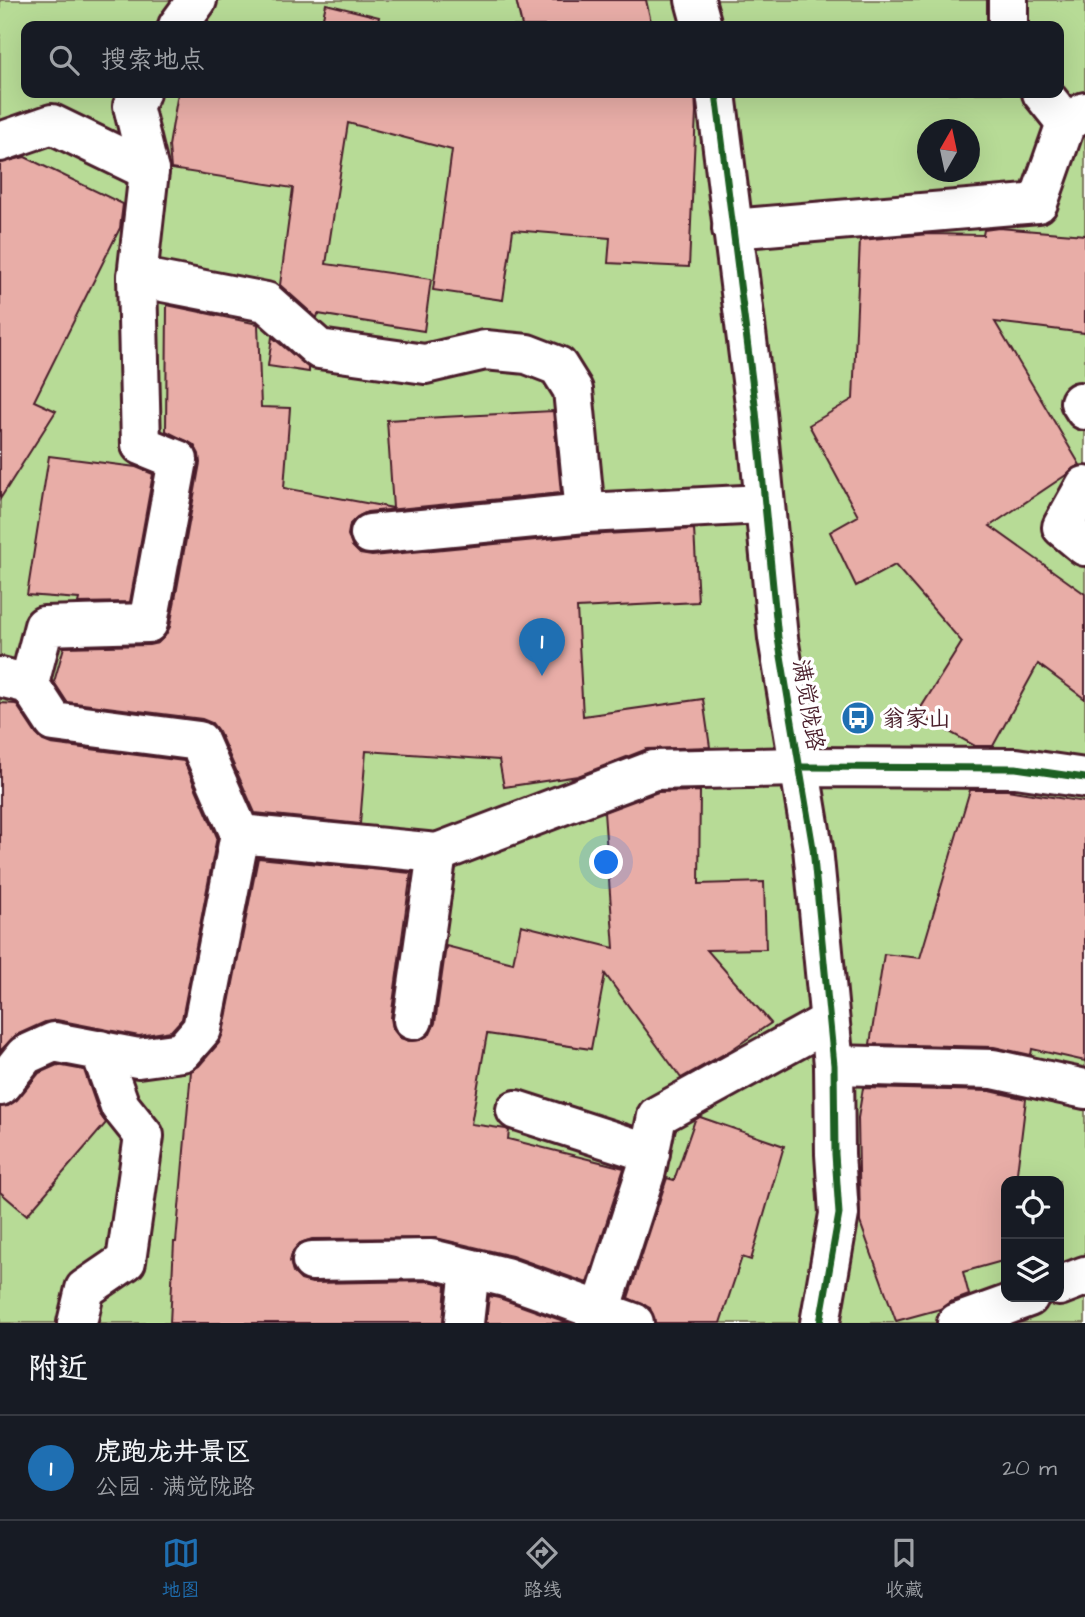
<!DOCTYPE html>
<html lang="zh">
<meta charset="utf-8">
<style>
:root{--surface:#171b24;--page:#20242c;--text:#f1f3f6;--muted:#9ea1a6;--line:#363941;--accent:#1f6fb2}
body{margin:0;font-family:"Architects Daughter","LXGW WenKai TC",sans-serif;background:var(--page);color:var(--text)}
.controls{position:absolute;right:21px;bottom:21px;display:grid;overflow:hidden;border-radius:14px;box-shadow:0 7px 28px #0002}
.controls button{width:63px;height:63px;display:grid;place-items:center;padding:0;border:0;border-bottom:2px solid var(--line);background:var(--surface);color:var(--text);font:35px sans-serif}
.compass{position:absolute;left:917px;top:119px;width:63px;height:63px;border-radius:50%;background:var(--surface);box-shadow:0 7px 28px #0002;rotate:9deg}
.you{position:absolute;left:607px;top:863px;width:24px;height:24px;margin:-18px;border:5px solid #fff;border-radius:50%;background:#1a73e8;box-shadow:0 0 0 10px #1a73e833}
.badge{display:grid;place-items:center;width:46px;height:46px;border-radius:50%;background:var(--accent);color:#fff;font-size:23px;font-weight:700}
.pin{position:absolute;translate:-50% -58px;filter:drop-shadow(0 2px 4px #0008)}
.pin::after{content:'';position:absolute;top:37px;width:24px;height:21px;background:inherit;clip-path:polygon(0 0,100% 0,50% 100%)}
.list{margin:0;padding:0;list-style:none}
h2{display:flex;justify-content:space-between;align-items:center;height:91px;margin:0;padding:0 28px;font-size:30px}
h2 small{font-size:23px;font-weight:400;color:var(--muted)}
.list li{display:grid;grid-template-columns:46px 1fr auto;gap:21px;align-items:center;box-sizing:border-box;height:105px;padding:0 28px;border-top:2px solid var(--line)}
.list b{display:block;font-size:26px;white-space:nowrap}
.list p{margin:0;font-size:23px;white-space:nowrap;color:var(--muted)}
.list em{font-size:23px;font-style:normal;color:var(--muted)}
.icon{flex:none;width:38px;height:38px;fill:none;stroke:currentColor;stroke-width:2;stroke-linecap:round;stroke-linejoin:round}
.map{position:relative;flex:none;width:1085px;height:1323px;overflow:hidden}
.search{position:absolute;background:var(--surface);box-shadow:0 7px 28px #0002;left:21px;right:21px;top:21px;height:77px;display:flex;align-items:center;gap:18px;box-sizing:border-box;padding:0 24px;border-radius:14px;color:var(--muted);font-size:26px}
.sheet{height:196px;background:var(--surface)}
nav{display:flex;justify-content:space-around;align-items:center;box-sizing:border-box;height:98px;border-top:2px solid var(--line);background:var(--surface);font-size:19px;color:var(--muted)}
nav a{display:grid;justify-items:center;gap:4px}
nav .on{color:var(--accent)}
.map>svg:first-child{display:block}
.green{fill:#b7db96;stroke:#807d60;stroke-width:2;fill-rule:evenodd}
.building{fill:#e8ada7;stroke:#4a1f2b;stroke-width:2}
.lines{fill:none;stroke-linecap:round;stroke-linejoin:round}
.minor-casing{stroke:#4a1f2b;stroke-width:44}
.minor{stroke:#fff;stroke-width:38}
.cycleway-casing{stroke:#fff;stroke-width:11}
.cycleway{stroke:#1b5e20;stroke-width:7}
.labels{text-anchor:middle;stroke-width:7;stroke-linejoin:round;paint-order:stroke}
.street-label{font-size:23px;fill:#4a1f2b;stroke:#fff}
.poi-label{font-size:23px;fill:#4a1f2b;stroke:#fff;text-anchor:start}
</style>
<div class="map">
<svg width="1085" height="1323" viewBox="0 0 1085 1323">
<rect width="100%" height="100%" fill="#fff"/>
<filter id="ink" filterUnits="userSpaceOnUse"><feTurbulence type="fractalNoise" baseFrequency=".0143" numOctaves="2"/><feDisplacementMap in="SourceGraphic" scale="14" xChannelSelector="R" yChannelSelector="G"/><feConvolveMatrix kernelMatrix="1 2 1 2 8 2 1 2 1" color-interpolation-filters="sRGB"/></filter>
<g filter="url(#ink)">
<!-- green -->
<path class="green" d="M0,0H1085V1323H0ZM26,26H1059V93H26ZM928,130H970V172H928ZM1006,1181H1059V1297H1006Z"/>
<!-- building -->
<g class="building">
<path d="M516,0H646L652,26H522Z"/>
<path d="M326,4L379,17L377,26H321Z"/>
<path d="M178,93H695L696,112L689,267L608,263L610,238L513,230L503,300L433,290L452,150L348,123L326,264L431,279L424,331L318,314L317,318L280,285L293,188L171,169L169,146Z"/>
<path d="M25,157L123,204L120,228L34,401L56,411L0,499V163Z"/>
<path d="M999,228L1085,235V333L995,322L1080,465L1073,468L1066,475L990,526L1085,594V699L1038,664L993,746H975L917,714L962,642L895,565L856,586L830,532L858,516L809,425L853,399L860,240L929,234L983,235L984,230Z"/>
<path d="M167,305L258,324L261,407L290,408L284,488L393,508L387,420L553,411L561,493L367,512L357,517L350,524L348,535L352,546L360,554L372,556L587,535L694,529L698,602L577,608L583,716L703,699L710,747L647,749L578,776L504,787L499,760L366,751L360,824L255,813L219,732L212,723L202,719L67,702L54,682L64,647L149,645L158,643L165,636L170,627L200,463L199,454L194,445L166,431Z"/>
<path d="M272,337L309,368V372L268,366Z"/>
<path d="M49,456L136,467L153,474L130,602L78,603L79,599L27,595Z"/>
<path d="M0,703L16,704L36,734L43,741L51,744L184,761L217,837L182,1019L171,1031L139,1036L57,1020L45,1022L16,1035L0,1051Z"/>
<path d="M970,790H1007L1085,802V1061L1032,1049L1031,1055L994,1047L870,1044L884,954L920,958Z"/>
<path d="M700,791L699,884L764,882L766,949L707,950L771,1023L731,1050L681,1078L605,974L591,1049L487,1034L471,1124L506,1129L509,1131L508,1139L624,1168L587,1283L512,1256L436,1238L312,1239L300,1243L293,1251L290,1261L293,1272L301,1280L312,1283L429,1281L446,1285L443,1323H170L174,1242H176L191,1071L199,1066L219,1043L223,1033L258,858L411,873L391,1018L393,1029L400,1038L409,1041L420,1040L430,1034L435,1023L446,946L513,963L521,925L614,948L604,812L658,792Z"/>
<path d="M57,1065L84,1070L99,1113L106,1123L27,1215L0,1192V1107L8,1106L17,1100L39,1073Z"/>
<path d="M863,1088L990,1091L1026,1099L1016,1181H1006V1260L963,1272L969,1295L950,1302L940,1309L896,1321L860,1222L858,1118Z"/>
<path d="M700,1117L784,1146L751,1260L742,1257L720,1323H655L650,1308L628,1298L667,1178L674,1180L695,1120Z"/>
<path d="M489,1296L499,1298L569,1323H486Z"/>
</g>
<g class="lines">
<defs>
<g id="minor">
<path d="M695,0L702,26"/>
<path d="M1008,0V26"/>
<path d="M178,26L197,0"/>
<path d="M716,93L756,412L778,638L813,848L834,1065L835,1154L839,1214L820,1323"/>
<path d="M1042,93L1066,123"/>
<path d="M0,142L52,124L149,171"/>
<path d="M732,229L1038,203L1066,123L1085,112"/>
<path d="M137,277L266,302L319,349L425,364L485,350L527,354L558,366L573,390L585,513"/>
<path d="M1080,402L1085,410"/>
<path d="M1085,486L1062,527L1085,546"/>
<path d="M370,534L585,513L763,504"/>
<path d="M0,677L29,684L54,722L199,741L240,834L437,853L654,770L800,767L1016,768L1085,778"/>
<path d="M29,684L44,626L148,623L178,460L141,445L137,277L149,171L133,106L140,93"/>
<path d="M413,1020L437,853"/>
<path d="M834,1065L993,1069L1085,1089"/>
<path d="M0,1086L25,1055L54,1042L138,1058L182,1052L202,1029L240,834"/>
<path d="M516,1110L650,1153"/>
<path d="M312,1261L431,1259L505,1277L634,1323"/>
<path d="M1059,1286L1085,1276"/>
<path d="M601,1311L646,1171L657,1116L828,1022"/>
<path d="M77,1323L85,1289L126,1261L144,1136L120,1106L100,1050"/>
<path d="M464,1323L470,1269"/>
<path d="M957,1323L1029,1297"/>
</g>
</defs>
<!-- minor casing -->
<use href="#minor" class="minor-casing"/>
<!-- minor -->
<use href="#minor" class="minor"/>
<defs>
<g id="cycleway">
<path d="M716,93L756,412L778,638L813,848L834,1065L835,1154L839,1214L820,1323"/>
<path d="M800,767L1016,768L1085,778"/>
</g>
</defs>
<!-- cycleway casing -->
<use href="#cycleway" class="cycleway-casing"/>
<!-- cycleway -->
<use href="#cycleway" class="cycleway"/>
</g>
</g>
<!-- icons -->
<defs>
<symbol id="bus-disc" viewBox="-11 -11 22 22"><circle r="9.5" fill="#1f6fb2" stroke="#fff"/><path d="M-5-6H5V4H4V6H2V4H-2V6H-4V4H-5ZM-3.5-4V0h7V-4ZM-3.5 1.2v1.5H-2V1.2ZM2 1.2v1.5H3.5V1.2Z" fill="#fff"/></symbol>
</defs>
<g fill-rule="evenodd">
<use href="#bus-disc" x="839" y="699" width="38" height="38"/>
</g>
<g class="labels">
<!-- street labels -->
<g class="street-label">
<text transform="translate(809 705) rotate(80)" y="8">满觉陇路</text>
</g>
<!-- poi labels -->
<g class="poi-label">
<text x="882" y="726">翁家山</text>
</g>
</g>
</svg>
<div class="controls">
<button><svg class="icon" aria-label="locate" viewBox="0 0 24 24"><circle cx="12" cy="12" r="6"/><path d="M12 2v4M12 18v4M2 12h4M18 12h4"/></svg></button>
<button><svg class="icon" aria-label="layers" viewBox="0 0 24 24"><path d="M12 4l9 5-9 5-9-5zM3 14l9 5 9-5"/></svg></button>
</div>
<svg class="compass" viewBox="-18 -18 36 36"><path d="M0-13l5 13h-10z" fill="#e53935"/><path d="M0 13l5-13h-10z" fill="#9ea1a6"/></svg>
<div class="you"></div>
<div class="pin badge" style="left:542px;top:676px">1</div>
<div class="search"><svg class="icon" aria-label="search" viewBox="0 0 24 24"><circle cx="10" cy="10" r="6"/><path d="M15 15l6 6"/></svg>搜索地点</div>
</div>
<section class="sheet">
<h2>附近<small></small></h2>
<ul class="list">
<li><span class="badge">1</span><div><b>虎跑龙井景区</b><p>公园 · 满觉陇路</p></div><em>20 m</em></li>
</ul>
</section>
<nav>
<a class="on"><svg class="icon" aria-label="map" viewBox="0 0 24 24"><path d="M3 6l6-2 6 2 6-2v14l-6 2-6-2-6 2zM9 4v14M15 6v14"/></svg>地图</a>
<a><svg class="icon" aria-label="directions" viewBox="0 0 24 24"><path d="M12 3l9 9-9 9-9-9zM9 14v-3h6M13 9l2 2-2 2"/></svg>路线</a>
<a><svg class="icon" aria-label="saved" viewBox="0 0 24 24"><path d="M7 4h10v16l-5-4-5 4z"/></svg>收藏</a>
</nav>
